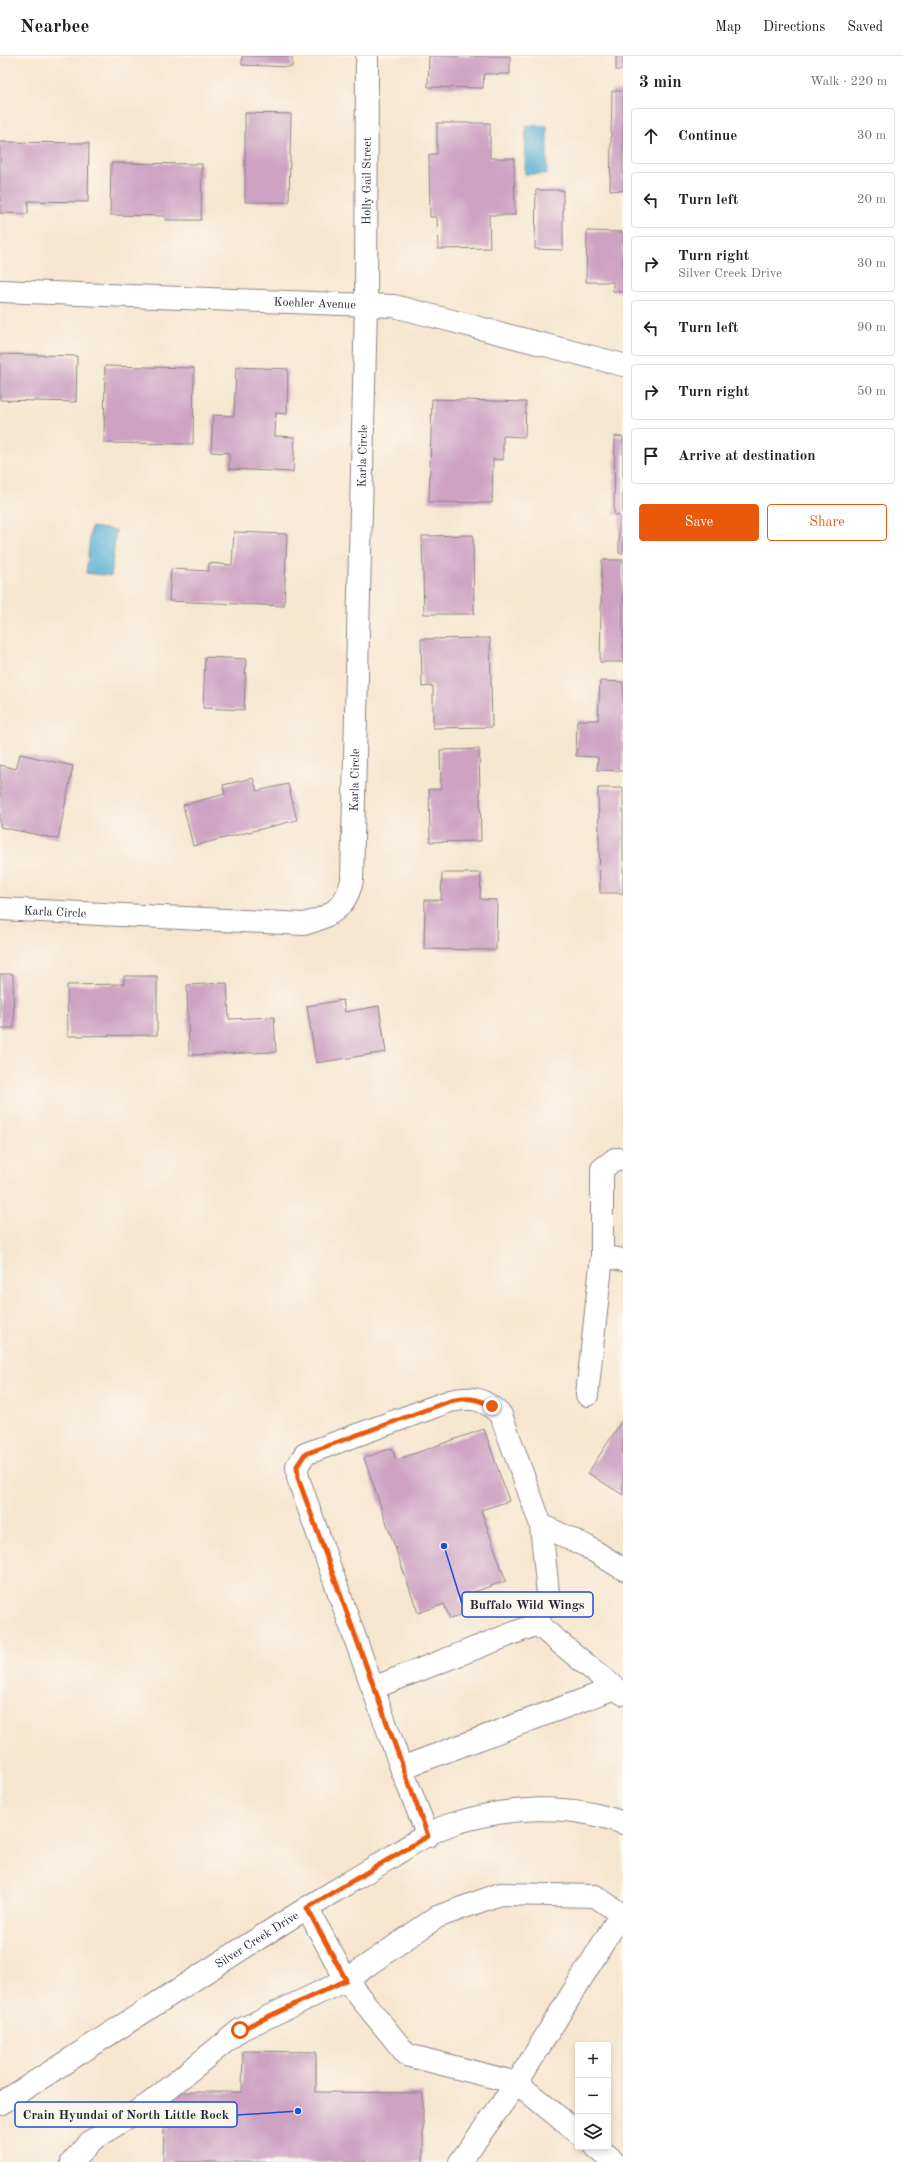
<!DOCTYPE html>
<meta charset="utf-8">
<style>
:root{--surface:#fff;--page:#f6f6f6;--text:#202124;--muted:#757577;--line:#e0e0e0;--accent:#ea580c}
body{margin:0;font-family:"Old Standard TT",serif;background:var(--page);color:var(--text)}
.controls{position:absolute;right:12px;bottom:12px;display:grid;overflow:hidden;border-radius:4px;box-shadow:0 2px 6px #0003}
.controls button{width:36px;height:36px;display:grid;place-items:center;padding:0;border:0;border-bottom:1px solid var(--line);background:var(--surface);color:var(--text);font:20px sans-serif}
.stop{position:absolute;width:12px;height:12px;margin:-9px;border:3px solid #ea580c;border-radius:50%;background:#fff}
.stop.end{background:#ea580c;border-color:#fff;box-shadow:0 1px 4px #0008}
.list{margin:0;padding:0;list-style:none}
h2{display:flex;justify-content:space-between;align-items:center;height:52px;margin:0;padding:0 16px;font-size:17px}
h2 small{font-size:13px;font-weight:400;color:var(--muted)}
.list li{display:grid;grid-template-columns:26px 1fr auto;gap:12px;align-items:center;box-sizing:border-box;height:56px;margin:0 8px 8px;padding:0 8px;border:1px solid var(--line);border-radius:4px}
.list b{display:block;font-size:15px;white-space:nowrap}
.list p{margin:0;font-size:13px;white-space:nowrap;color:var(--muted)}
.list em{font-size:13px;font-style:normal;color:var(--muted)}
.actions{display:flex;gap:8px;padding:12px 16px}
.actions a{flex:1;padding:9px 0;border:1px solid var(--accent);border-radius:4px;text-align:center;font-size:14px;color:var(--accent)}
.actions .main{background:var(--accent);color:#fff}
.icon{flex:none;width:22px;height:22px;fill:none;stroke:currentColor;stroke-width:2;stroke-linecap:round;stroke-linejoin:round}
.map{position:relative;flex:none;width:623px;height:2106px;overflow:hidden}
header{display:flex;align-items:center;gap:24px;box-sizing:border-box;height:56px;padding:0 20px;background:var(--surface);border-bottom:1px solid var(--line)}
header strong{font-size:19px}
nav{display:flex;gap:22px;margin-inline-start:auto;font-size:14px}
main{display:flex}
aside{flex:1;background:var(--surface)}
.map>svg:first-child{display:block}
.water{fill:#56afd4;stroke:#3c6888}
.building{fill:#cda2c3}
.lines{fill:none;stroke-linecap:round;stroke-linejoin:round}
.minor-casing{stroke:#8c8485;stroke-width:24}
.minor{stroke:#fff;stroke-width:22}
.route{stroke:#ea580c;stroke-width:5}
.labels{text-anchor:middle;stroke-width:3;stroke-linejoin:round;paint-order:stroke}
.street-label{font-size:12px;fill:#22223b;stroke:#fbf7ec}
.leader{fill:none;stroke:#1d4ed8;stroke-width:1.5}
.callout-dot{fill:#1d4ed8;stroke:#fbf7ec;stroke-width:1.5}
.callout{fill:#fbf7ec;stroke:#1d4ed8;stroke-width:1.5}
.callout-label{font-size:13px;text-anchor:middle;font-weight:bold;fill:#22223b}
</style>
<header>
<strong>Nearbee</strong>
<nav><a>Map</a><a>Directions</a><a>Saved</a></nav>
</header>
<main>
<div class="map">
<svg width="623" height="2106" viewBox="0 0 623 2106">
<rect width="100%" height="100%" fill="#fbf7ec"/>
<filter id="ink" filterUnits="userSpaceOnUse"><feTurbulence type="fractalNoise" baseFrequency=".025" numOctaves="2"/><feDisplacementMap in="SourceGraphic" scale="8" xChannelSelector="R" yChannelSelector="G"/><feConvolveMatrix kernelMatrix="1 2 1 2 8 2 1 2 1" color-interpolation-filters="sRGB"/></filter>
<filter id="wash" filterUnits="userSpaceOnUse"><feTurbulence type="fractalNoise" baseFrequency=".012" numOctaves="4" result="noise"/><feDisplacementMap in="SourceGraphic" scale="16" xChannelSelector="R" yChannelSelector="G"/><feGaussianBlur stdDeviation="0.9" result="paint"/><feColorMatrix in="noise" values="0 0 0 0 0 0 0 0 0 0 0 0 0 0 0 0 0 1.4 0 .05"/><feComposite in="paint" operator="in"/></filter>
<g filter="url(#wash)">
<rect width="100%" height="100%" fill="#f6e6cf"/>
<!-- water -->
<g class="water">
<path d="M526,69L547,70V118H525Z"/>
<path d="M91,471L116,474L111,520L86,517Z"/>
</g>
<g id="blocks">
<!-- building -->
<g class="building">
<path d="M242,0H292V11L242,9Z"/>
<path d="M429,0H510V18H484L483,32L428,31Z"/>
<rect x="616" y="0" width="7" height="14"/>
<path d="M612,35H623V135L610,134Z"/>
<path d="M245,57L291,58L289,146H245Z"/>
<path d="M437,67H490V102H514L515,159H489L490,192L438,193L437,161H430L429,98H437Z"/>
<path d="M0,86L89,87L88,146L28,145V158L0,157Z"/>
<path d="M111,107L202,108L201,164H165V160L110,159Z"/>
<path d="M536,134H563V194L535,193Z"/>
<path d="M587,175L623,176V236L613,235V226H586Z"/>
<path d="M0,298L77,300L76,346L0,344Z"/>
<path d="M105,310L194,312L193,388L104,387Z"/>
<path d="M236,311L288,313L287,358L276,357L275,380L295,381L293,416L229,413V397L211,396L213,359L234,360Z"/>
<path d="M432,343L526,346L525,381L503,380V404L493,403L492,447L429,446Z"/>
<path d="M615,380L623,381V497H619V459H614Z"/>
<path d="M234,476L287,478L284,550L169,545L171,513L209,515V507L232,509Z"/>
<path d="M473,479L474,558H424L422,480Z"/>
<path d="M602,504H623V606H600Z"/>
<path d="M490,582L492,671L433,672V630L422,631L421,583Z"/>
<path d="M205,601L246,603L244,654L203,652Z"/>
<path d="M600,625L623,626V715L597,714L598,701L576,700L577,664H598Z"/>
<path d="M479,693L481,785L430,786L429,733H441L440,694Z"/>
<path d="M20,698L73,710L58,783L0,771V709L16,713Z"/>
<path d="M253,722L257,735L288,728L297,764L193,790L183,749L225,738L223,729Z"/>
<path d="M598,732H623V837H600Z"/>
<path d="M442,817H481L480,843L497,844L496,894L424,893L425,844H441Z"/>
<path d="M0,918H13L14,972H0Z"/>
<path d="M124,920H157V979L68,980L67,929L124,928Z"/>
<path d="M227,927L229,963L274,961L276,996L189,999L187,929Z"/>
<path d="M343,944L345,956L379,950L386,996L316,1007L307,950Z"/>
<path d="M623,1363V1439L588,1417Z"/>
<path d="M484,1373L509,1445L481,1454L506,1525L459,1541L465,1558L450,1563L444,1548L418,1557L364,1402L392,1392L396,1404Z"/>
<path d="M243,1995L316,1996V2036L423,2037V2106H163L164,2072H173V2036H242Z"/>
</g>
</g>
</g>
<g filter="url(#ink)">
<use href="#blocks" fill-opacity="0" stroke="#8c8485" stroke-width="1"/>
<g class="lines">
<defs>
<g id="minor">
<path id="s1" d="M0,235L394,250L623,309"/>
<path id="s2" d="M0,853L304,868C330,861 346,852 352,824L366,249L367,0"/>
<path d="M602,1200L623,1204"/>
<path d="M587,1339L602,1200V1113L615,1103H623"/>
<path d="M537,1568L615,1632"/>
<path d="M373,1632L537,1568L548,1537L541,1469"/>
<path d="M402,1714L412,1708L615,1632L623,1638"/>
<path d="M428,1780L402,1714L298,1422L297,1410L305,1398L450,1345C473,1340 483,1342 501,1359L541,1469L586,1490L623,1513"/>
<path d="M500,1838L595,1840L621,1858L517,2027L407,1999L346,1924L437,1861Z"/>
<path id="s3" d="M0,2048C108,1980 214,1909 323,1842C346,1828 370,1814 393,1800C410,1789 429,1776 449,1769C504,1751 567,1746 623,1767"/>
<path d="M596,2091L614,2106"/>
<path d="M72,2106L91,2085L150,2047L240,1974L346,1924L307,1852"/>
<path d="M460,2106L517,2027L578,2077"/>
</g>
</defs>
<!-- minor casing -->
<use href="#minor" class="minor-casing"/>
<!-- minor -->
<use href="#minor" class="minor"/>
</g>
</g>
<g class="lines" filter="url(#ink)">
<!-- route -->
<path class="route" d="M240,1974L346,1924L307,1852L428,1780L298,1422L297,1410L305,1398L450,1345C467,1341 476,1342 492,1350"/>
</g>
<g class="labels">
<!-- street labels -->
<g class="street-label">
<text dy="4" stroke="none"><textPath href="#s2" startOffset="1073">Holly Gail Street</textPath></text>
<text dy="4" stroke="none"><textPath href="#s1" startOffset="315">Koehler Avenue</textPath></text>
<text dy="4" stroke="none"><textPath href="#s2" startOffset="798">Karla Circle</textPath></text>
<text dy="4" stroke="none"><textPath href="#s2" startOffset="474">Karla Circle</textPath></text>
<text dy="4" stroke="none"><textPath href="#s2" startOffset="55">Karla Circle</textPath></text>
<text dy="4" stroke="none"><textPath href="#s3" startOffset="305">Silver Creek Drive</textPath></text>
</g>
</g>
<!-- callouts -->
<path class="leader" d="M444 1490L462 1548M298 2055L237 2059"/>
<g class="callout-dot">
<circle cx="444" cy="1490" r="4"/>
<circle cx="298" cy="2055" r="4"/>
</g>
<g class="callout">
<rect x="462" y="1536" width="131" height="25" rx="4"/>
<rect x="15" y="2046" width="222" height="25" rx="4"/>
</g>
<g class="callout-label">
<text x="527" y="1553">Buffalo Wild Wings</text>
<text x="126" y="2063">Crain Hyundai of North Little Rock</text>
</g>
</svg>
<div class="controls">
<button>+</button>
<button>−</button>
<button><svg class="icon" aria-label="layers" viewBox="0 0 24 24"><path d="M12 4l9 5-9 5-9-5zM3 14l9 5 9-5"/></svg></button>
</div>
<div class="stop" style="left:240px;top:1974px"></div>
<div class="stop end" style="left:492px;top:1350px"></div>
</div>
<aside>
<h2>3 min<small>Walk · 220 m</small></h2>
<ul class="list">
<li><svg class="icon" aria-label="ahead" viewBox="0 0 24 24"><path d="M12 20V5M6 11l6-6 6 6"/></svg><div><b>Continue</b></div><em>30 m</em></li>
<li><svg class="icon" aria-label="left" viewBox="0 0 24 24"><path d="M17 20v-9H6M10 6l-5 5 5 5"/></svg><div><b>Turn left</b></div><em>20 m</em></li>
<li><svg class="icon" aria-label="right" viewBox="0 0 24 24"><path d="M7 20v-9h11M14 6l5 5-5 5"/></svg><div><b>Turn right</b><p>Silver Creek Drive</p></div><em>30 m</em></li>
<li><svg class="icon" aria-label="left" viewBox="0 0 24 24"><path d="M17 20v-9H6M10 6l-5 5 5 5"/></svg><div><b>Turn left</b></div><em>90 m</em></li>
<li><svg class="icon" aria-label="right" viewBox="0 0 24 24"><path d="M7 20v-9h11M14 6l5 5-5 5"/></svg><div><b>Turn right</b></div><em>50 m</em></li>
<li><svg class="icon" aria-label="arrive" viewBox="0 0 24 24"><path d="M6 21V4h12l-3 4 3 4H6"/></svg><div><b>Arrive at destination</b></div></li>
</ul>
<div class="actions"><a class="main">Save</a><a>Share</a></div>
</aside>
</main>
